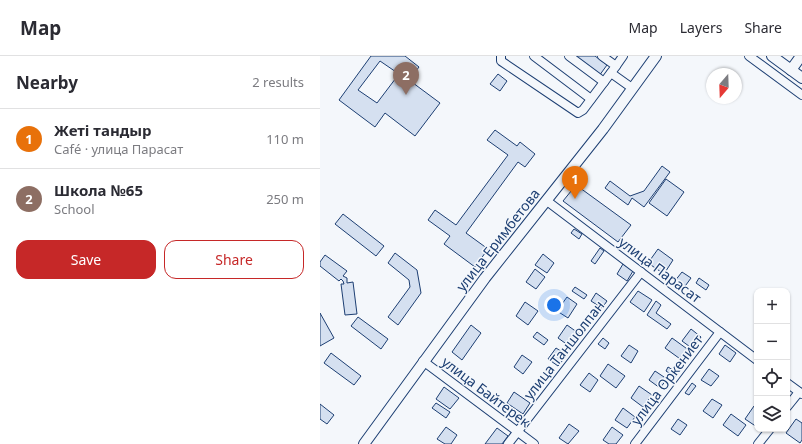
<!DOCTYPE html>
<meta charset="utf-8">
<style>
:root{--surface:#fff;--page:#f2f2f3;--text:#2b2b33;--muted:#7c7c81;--line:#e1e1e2;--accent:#c62828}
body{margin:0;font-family:"Noto Sans",sans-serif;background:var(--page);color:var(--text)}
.controls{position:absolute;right:12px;bottom:12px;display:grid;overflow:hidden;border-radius:8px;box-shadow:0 1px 3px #0004}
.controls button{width:36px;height:36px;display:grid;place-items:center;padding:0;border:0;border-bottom:1px solid var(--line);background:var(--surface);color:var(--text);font:20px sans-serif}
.compass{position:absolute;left:386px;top:12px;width:36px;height:36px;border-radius:50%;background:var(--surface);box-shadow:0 1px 3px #0004;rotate:199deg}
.you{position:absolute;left:234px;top:249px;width:14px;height:14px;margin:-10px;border:3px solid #fff;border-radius:50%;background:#1a73e8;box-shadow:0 0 0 6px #1a73e833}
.badge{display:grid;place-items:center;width:26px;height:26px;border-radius:50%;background:var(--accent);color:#fff;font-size:13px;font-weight:700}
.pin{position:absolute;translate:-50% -33px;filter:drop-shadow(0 1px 2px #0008)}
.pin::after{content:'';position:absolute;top:21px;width:14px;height:12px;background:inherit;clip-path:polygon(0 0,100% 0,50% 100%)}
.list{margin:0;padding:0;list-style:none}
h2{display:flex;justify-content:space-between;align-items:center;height:52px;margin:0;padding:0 16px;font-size:17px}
h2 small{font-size:13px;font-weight:400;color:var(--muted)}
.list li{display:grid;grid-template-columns:26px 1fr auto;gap:12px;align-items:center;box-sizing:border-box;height:60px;padding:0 16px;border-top:1px solid var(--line)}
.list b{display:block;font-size:15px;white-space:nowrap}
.list p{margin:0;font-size:13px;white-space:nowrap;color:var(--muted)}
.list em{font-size:13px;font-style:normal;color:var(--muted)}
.actions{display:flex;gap:8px;padding:12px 16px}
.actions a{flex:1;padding:9px 0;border:1px solid var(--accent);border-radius:12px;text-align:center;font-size:14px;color:var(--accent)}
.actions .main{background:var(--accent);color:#fff}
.icon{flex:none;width:22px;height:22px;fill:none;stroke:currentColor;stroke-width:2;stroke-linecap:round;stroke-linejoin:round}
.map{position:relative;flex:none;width:482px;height:388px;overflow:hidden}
header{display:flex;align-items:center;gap:24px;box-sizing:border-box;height:56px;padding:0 20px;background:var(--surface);border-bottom:1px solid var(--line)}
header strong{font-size:19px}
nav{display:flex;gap:22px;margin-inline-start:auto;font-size:14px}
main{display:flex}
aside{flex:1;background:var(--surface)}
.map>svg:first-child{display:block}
.building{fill:#d5e0f0;stroke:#1d3f73;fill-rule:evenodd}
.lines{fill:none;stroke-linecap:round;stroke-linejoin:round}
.minor-casing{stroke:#1d3f73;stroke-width:10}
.major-casing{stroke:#1d3f73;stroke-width:12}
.minor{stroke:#f4f7fb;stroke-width:8}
.major{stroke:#f4f7fb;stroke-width:10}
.labels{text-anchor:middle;stroke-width:3;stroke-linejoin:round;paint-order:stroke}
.street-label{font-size:14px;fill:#1d3f73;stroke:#f4f7fb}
</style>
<header>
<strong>Map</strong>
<nav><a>Map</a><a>Layers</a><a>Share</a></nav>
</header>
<main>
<aside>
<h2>Nearby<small>2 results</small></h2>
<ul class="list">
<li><span class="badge" style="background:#e8710a">1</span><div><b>Жеті тандыр</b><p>Café · улица Парасат</p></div><em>110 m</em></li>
<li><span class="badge" style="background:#8d6e63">2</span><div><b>Школа №65</b><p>School</p></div><em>250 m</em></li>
</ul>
<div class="actions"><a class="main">Save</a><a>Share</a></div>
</aside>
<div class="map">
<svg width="482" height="388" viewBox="0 0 482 388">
<rect width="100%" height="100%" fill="#f4f7fb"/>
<!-- building -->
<g class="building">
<path d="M51,0H85L99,11L89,24L120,47L95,80L65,57L55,71L19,44ZM60,5L79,18L57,47L38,34Z"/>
<path d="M253,0H275L287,9L279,20Z"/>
<path d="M178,18L187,25L180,35L170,28Z"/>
<path d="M175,74L197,90L200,86L215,98L205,111L198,106L146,177L168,193L155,211L124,188L130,180L108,164L115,154L136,169L188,99L167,84Z"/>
<path d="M342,110L350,116L324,151L312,142L308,149L285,132L290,125L310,140L324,135Z"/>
<path d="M346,123L364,136L347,160L329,147Z"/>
<path d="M256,129L311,169L298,186L243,145Z"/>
<path d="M23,158L64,190L56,200L15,168Z"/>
<path d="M254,173L262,178L259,183L251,177Z"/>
<path d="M280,192L284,195L275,208L271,205Z"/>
<path d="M338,193L353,204L344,218L328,207Z"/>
<path d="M75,197L97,214L101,237L78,269L68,261L90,231L89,224L68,207Z"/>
<path d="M223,198L234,207L227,217L215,209Z"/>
<path d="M5,199L27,215L23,220L27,222V227L33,226L37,258L25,259L21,228H24L23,225L21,223L19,225L0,210V206Z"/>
<path d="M303,208L313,215L307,225L297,218Z"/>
<path d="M215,213L225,221L216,233L206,226Z"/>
<path d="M362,216L371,222L363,233L354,226Z"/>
<path d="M379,222L389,229L386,234L376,227Z"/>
<path d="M255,231L267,239L264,243L252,235Z"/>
<path d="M318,235L332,244L324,256L310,246Z"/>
<path d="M276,237L287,245L282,252L271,245Z"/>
<path d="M247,241L257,248L248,262L237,255Z"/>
<path d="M336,245L341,249L336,257L351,268L347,273L327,259Z"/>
<path d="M205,246L218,255L208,269L196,260Z"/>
<path d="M0,257L14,282L0,290Z"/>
<path d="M38,261L68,283L61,293L31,270Z"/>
<path d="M151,269L161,277L142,304L132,296Z"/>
<path d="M247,269L261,279L252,292L238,282Z"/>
<path d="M371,273L381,281L373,293L362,285Z"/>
<path d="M217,276L228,284L224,289L213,281Z"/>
<path d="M283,282L289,287L285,293L278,288Z"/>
<path d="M352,282L370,295L363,305L345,292Z"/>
<path d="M309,289L318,295L311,307L301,300Z"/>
<path d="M405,289L416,297L410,306L399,298Z"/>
<path d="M236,292L247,299L238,310L228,303Z"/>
<path d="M11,297L41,320L34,329L4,307Z"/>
<path d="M202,299L212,306L203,318L194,311Z"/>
<path d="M288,308L305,320L296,332L280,320Z"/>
<path d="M348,311L358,317L355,321L346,315Z"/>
<path d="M389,313L399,320L391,330L381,324Z"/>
<path d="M335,315L347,323L340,332L329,324Z"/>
<path d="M269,317L278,324L270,336L260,329Z"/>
<path d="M372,327L376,330L369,339L365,337Z"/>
<path d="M319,330L332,339L323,351L311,342Z"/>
<path d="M124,331L139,342L130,353L116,343Z"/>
<path d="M194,336L210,347L203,358L187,347Z"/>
<path d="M392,343L402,349L393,362L383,355Z"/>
<path d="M116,347L130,356L126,362L112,352Z"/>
<path d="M0,348L14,359L7,368L0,363Z"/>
<path d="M434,350L437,352V371L425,363Z"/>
<path d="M303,352L315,361L307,372L295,364Z"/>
<path d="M411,358L426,369L418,380L403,369Z"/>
<path d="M358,363L367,369L360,379L351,373Z"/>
<path d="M476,363L482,367V384L480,387L466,377Z"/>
<path d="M249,368L259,375L248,388L239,382Z"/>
<path d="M126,371L137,379L131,388H125L117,383Z"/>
<path d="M292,371L303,379L296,388H289L283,384Z"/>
<path d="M177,372L188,380L182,388H165Z"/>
</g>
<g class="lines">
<defs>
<g id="minor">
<path d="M181,0V5L258,57L263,54L296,10L282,0"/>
<path d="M214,0L271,43"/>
<path d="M249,0L284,26"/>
<path d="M429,0L482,39"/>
<path d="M296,10L303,0"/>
<path d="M291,17L312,32"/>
<path d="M227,145L437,304"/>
<path d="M103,305L214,388"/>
<path d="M467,327L482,338"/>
<path d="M467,351L479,336"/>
<path d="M188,388L321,216"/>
<path d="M315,388L400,276"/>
<path d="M438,388L450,373"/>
</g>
<g id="major">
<path d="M452,0L482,22"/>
<path d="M471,14L481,0"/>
<path d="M44,388L165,222L283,73L336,0"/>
</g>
</defs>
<!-- minor casing -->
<use href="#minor" class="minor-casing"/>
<!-- major casing -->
<use href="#major" class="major-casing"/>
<!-- minor -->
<use href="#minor" class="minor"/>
<!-- major -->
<use href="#major" class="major"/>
</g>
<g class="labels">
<!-- street labels -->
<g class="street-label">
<text transform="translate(178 184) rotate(-52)" y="5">улица Еримбетова</text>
<text transform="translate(340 214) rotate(37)" y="5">улица Парасат</text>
<text transform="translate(244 294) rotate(-52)" y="5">улица Таншолпан</text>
<text transform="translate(347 324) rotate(-53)" y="5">улица Оркениет</text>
<text transform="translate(166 336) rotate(37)" y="5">улица Байтерек</text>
</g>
</g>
</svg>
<div class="controls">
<button>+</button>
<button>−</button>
<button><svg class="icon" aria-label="locate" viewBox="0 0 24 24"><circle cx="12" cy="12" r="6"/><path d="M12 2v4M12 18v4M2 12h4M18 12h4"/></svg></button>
<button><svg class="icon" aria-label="layers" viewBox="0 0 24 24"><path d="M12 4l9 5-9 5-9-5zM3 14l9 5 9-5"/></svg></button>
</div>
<svg class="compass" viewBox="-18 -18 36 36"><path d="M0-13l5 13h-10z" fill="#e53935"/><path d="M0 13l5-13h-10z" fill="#7c7c81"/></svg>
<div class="you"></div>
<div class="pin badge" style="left:255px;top:143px;background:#e8710a">1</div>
<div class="pin badge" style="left:86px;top:39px;background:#8d6e63">2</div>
</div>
</main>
